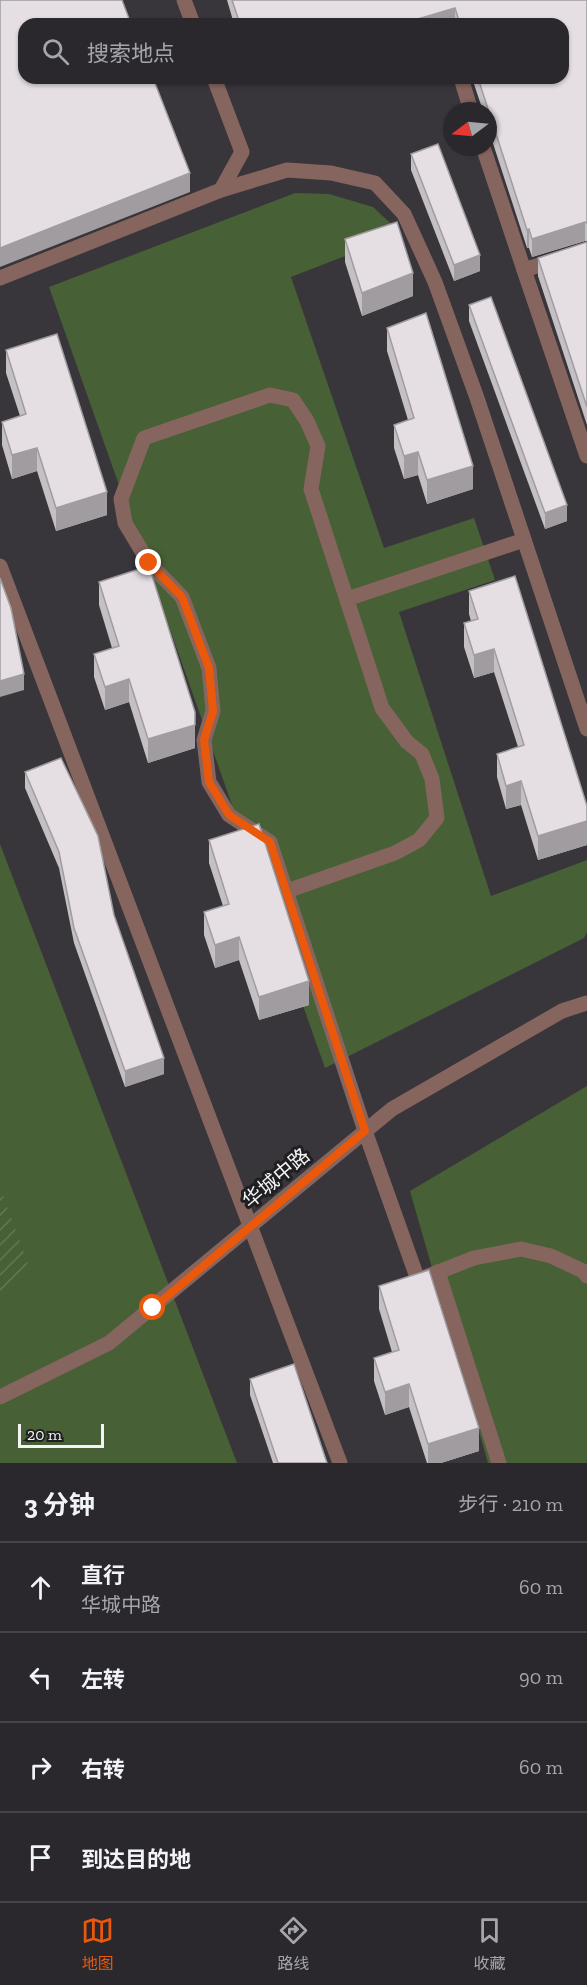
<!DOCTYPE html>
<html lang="zh">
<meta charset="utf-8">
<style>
:root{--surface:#2a282c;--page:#363438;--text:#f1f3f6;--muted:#a5a6a9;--line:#464448;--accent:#ea580c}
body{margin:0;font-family:"Zilla Slab","Noto Sans SC",serif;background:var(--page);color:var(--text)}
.compass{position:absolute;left:443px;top:102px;width:54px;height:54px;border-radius:50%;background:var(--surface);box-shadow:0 2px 4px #0004;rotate:254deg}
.scale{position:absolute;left:18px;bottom:15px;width:86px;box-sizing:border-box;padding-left:6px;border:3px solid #f4f3f6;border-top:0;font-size:16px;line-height:21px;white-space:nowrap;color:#f4f3f6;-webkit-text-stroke:4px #1f1e20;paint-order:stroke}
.stop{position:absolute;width:18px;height:18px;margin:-14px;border:4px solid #ea580c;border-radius:50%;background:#fff}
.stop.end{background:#ea580c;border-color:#fff;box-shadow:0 2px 6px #0008}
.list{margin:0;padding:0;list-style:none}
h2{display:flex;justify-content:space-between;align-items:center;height:78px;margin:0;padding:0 24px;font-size:26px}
h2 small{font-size:20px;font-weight:400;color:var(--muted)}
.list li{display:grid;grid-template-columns:39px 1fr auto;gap:18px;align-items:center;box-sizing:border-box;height:90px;padding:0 24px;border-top:2px solid var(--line)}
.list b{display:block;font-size:22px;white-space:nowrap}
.list p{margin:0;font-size:20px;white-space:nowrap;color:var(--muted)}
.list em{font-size:20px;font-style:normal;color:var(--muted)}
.icon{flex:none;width:33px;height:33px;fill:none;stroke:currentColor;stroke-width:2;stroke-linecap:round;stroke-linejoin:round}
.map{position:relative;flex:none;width:587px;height:1463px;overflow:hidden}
.search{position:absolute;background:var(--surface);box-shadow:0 2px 4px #0004;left:18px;right:18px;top:18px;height:66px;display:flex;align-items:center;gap:15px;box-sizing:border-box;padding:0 21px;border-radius:18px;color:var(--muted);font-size:22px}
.sheet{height:438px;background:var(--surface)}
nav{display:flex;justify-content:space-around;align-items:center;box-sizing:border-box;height:84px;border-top:2px solid var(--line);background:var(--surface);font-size:16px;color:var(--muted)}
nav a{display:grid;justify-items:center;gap:3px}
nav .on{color:var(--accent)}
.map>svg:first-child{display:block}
.green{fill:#476035}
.garden{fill:url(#garden-furrows)}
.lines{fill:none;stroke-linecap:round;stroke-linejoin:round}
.minor{stroke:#86655f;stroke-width:15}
.wall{fill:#c5c0c4}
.shaded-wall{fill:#a09ca0}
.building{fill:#e5dfe4;stroke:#a09ca0;stroke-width:1.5}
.route{stroke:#ea580c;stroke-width:8}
.labels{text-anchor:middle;stroke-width:6;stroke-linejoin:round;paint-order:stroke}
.street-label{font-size:20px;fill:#f4f3f6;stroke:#1f1e20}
</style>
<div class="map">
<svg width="587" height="1463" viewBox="0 0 587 1463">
<defs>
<pattern id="garden-furrows" width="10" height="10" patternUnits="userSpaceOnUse" patternTransform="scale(1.5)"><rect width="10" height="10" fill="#476035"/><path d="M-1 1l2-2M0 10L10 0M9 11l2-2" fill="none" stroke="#627753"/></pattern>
</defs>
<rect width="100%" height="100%" fill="#38363b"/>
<!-- green -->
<g class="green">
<path d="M295,193L329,194L373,207L402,234L291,277L384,548L474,518L495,580L399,612L491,896L587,860V932L584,938L325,1068L49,287Z"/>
<path d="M0,844L237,1463H0Z"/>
<path d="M587,1086V1463H488L410,1191Z"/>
</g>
<!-- garden -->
<path class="garden" d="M0,1187L28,1264L0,1298Z"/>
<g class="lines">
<!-- minor -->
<g class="minor">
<path d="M184,0L193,24"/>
<path d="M461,78L471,111"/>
<path d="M483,147L524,270"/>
<path d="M221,190L287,170L331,173L375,183L404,214L435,282L477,398L587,729"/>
<path d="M587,250L524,270L587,456"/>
<path d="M0,278L221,190L242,152L214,78"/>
<path d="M0,566L340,1463"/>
<path d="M347,599L524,540"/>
<path d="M287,891L395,853L419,840L437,818L432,779L422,754L407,742L382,708L311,489L318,446L307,421L293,400L270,395L144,438L121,499L125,523L149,563L182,597L209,668L213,711L204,740L209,782L229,815L270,842L365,1131L418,1280L474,1258L521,1249L551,1256L583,1271L587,1276"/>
<path d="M438,1272L499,1463"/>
<path d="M0,1397L109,1343L392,1109L562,1011L587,1003"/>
</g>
</g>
<!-- wall -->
<g class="wall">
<path d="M227,0H587V241H585L532,257L529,248H527L488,128V111H483L472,78H563V24H234Z"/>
<path d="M411,154L480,271L454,281L411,170Z"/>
<path d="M345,239L413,296L362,316L345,262Z"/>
<path d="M587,242V425L538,276V258Z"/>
<path d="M469,305L567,521L545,529L469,321Z"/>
<path d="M387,328L473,489L427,504L418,475L404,479L394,448V425L408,420L387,351Z"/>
<path d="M6,350L107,515L56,531L37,471L12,479L2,445V422L20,416L6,373Z"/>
<path d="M99,582L195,748L148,763L129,702L105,710L94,677V654L112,648L99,605Z"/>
<path d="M469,591L587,806V845L538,860L521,805L506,809L497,777V754L518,747L494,672L474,678L464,647V623L471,621L469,614Z"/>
<path d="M25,772L114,915L164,1074L125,1087L74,943L59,868L25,788Z"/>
<path d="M209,840L309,1005L259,1020L239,960L215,968L204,935V912L223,906L209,863Z"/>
<path d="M379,1286L479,1451L441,1463H427L409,1407L385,1415L374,1381V1358L392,1352L379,1309Z"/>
<path d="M250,1379L327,1463H273L250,1395Z"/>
</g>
<!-- shaded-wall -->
<g class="shaded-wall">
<path d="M455,8V24H401Z"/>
<path d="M253,78H266L253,82Z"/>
<path d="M190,173V192L0,267V248Z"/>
<path d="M585,222V241L532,257V239Z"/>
<path d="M529,229V248H527V230Z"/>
<path d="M480,255V271L454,281V265Z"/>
<path d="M413,273V296L362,316V293Z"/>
<path d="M37,448V471L12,479V455Z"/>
<path d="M418,452V475L404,479V456Z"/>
<path d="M473,466V489L427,504V480Z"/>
<path d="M107,492V515L56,531V508Z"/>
<path d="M567,505V521L545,529V513Z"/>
<path d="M494,649V672L474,678V655Z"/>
<path d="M24,674V690L0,697V681Z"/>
<path d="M129,679V702L105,710V687Z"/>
<path d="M195,712V748L148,763V739Z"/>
<path d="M521,781V805L506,809V786Z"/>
<path d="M587,821V845L538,860V836Z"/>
<path d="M239,937V960L215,968V945Z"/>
<path d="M309,981V1005L259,1020V997Z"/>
<path d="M164,1058V1074L125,1087V1071Z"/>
<path d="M409,1384V1407L385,1415V1392Z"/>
<path d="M479,1428V1451L441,1463H428V1444Z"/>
</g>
<!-- building -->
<g class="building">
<path d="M0,0H122L131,24H24V78H153L190,173L0,248Z"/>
<path d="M232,0H587V223L585,222L532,239L529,229L527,230L478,78H563V24H460L455,8L401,24H240Z"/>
<path d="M438,144L480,255L454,265L411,154Z"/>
<path d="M397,222L413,273L362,293L345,239Z"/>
<path d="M587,242V407L538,258Z"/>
<path d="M491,297L567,505L545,513L469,305Z"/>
<path d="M426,313L473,466L427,480L418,452L404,456L394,425L414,418L387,328Z"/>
<path d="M57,334L107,492L56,508L37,448L12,455L2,422L26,414L6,350Z"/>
<path d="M149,566L195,712V725L148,739L129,679L105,687L94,654L119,646L99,582Z"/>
<path d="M515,576L587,806V821L538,836L521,781L506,786L497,754L524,745L494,649L474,655L464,623L478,619L469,591Z"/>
<path d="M0,578L11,608L24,674L0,681Z"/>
<path d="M61,758L98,836L114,915L164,1058L125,1071L74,928L59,852L25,772Z"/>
<path d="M259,824L309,981L259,997L239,937L215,945L204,912L229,904L209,840Z"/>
<path d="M429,1270L479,1428L428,1444L409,1384L385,1392L374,1358L399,1350L379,1286Z"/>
<path d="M294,1364L327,1463H278L250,1379Z"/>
</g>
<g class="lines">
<!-- route -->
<path class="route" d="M149,563L182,597L209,668L213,711L204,740L209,782L229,815L270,842L365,1131L153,1308"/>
</g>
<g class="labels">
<!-- street labels -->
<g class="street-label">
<text transform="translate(276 1178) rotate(-40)" y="7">华城中路</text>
</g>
</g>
</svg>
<svg class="compass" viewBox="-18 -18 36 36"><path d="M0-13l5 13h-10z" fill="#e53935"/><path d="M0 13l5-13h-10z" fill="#a5a6a9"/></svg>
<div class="scale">20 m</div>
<div class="stop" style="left:153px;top:1308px"></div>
<div class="stop end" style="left:149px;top:563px"></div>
<div class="search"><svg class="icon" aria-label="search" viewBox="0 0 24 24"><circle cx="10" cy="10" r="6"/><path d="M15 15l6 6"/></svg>搜索地点</div>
</div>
<section class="sheet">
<h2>3 分钟<small>步行 · 210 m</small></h2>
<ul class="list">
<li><svg class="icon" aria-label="ahead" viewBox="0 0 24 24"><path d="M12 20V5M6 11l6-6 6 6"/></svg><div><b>直行</b><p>华城中路</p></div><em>60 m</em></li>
<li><svg class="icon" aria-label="left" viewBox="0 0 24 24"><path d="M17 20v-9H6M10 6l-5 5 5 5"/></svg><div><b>左转</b></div><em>90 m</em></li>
<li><svg class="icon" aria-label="right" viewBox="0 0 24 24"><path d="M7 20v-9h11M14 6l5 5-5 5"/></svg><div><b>右转</b></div><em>60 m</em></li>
<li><svg class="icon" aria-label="arrive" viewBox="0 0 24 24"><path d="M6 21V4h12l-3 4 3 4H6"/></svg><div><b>到达目的地</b></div></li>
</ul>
</section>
<nav>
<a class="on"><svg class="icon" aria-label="map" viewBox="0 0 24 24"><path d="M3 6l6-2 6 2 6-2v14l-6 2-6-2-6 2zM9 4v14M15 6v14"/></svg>地图</a>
<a><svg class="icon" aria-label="directions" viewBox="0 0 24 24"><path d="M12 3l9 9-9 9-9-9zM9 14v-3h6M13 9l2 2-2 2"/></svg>路线</a>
<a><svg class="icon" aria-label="saved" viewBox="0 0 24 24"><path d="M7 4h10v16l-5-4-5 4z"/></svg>收藏</a>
</nav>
